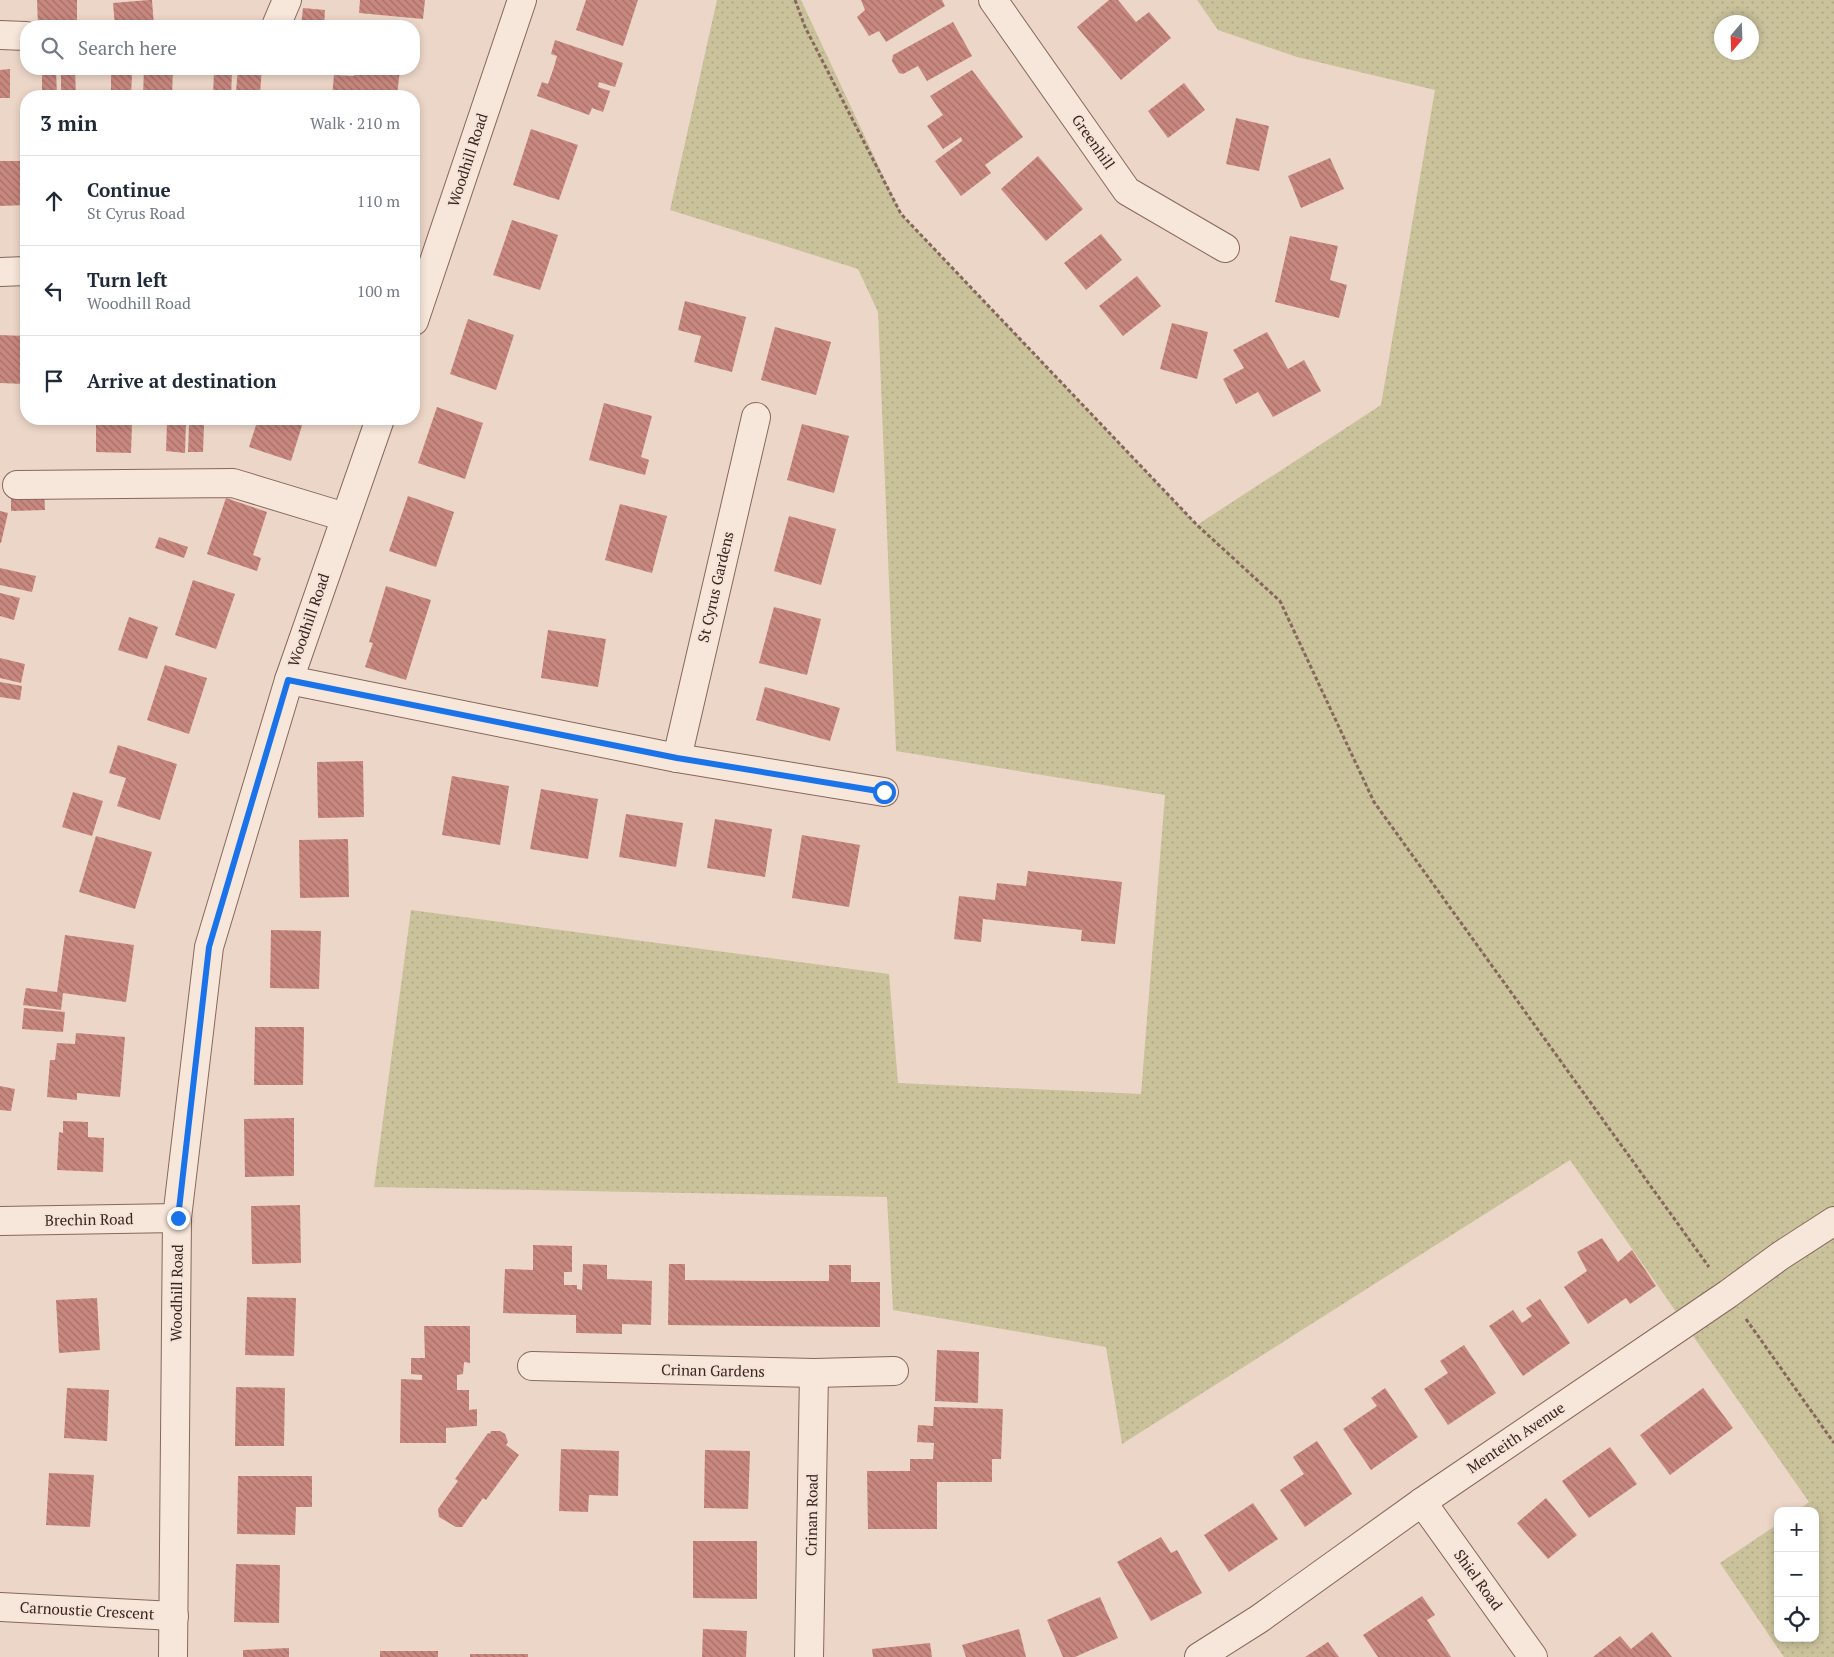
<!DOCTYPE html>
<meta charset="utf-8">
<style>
:root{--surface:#fff;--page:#f6f6f7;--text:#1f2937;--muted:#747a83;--line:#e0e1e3}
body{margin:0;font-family:"PT Serif",serif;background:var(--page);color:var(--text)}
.controls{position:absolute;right:15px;bottom:15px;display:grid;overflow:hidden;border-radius:10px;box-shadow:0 2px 8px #0003}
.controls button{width:45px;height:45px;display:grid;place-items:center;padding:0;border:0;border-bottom:1px solid var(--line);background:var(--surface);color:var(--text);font:25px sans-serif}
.compass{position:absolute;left:1714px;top:15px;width:45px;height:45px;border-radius:50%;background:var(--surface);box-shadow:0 2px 8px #0003;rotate:199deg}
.stop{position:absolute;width:15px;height:15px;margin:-11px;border:4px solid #1a73e8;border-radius:50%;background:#fff}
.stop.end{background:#1a73e8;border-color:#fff;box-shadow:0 1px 5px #0008}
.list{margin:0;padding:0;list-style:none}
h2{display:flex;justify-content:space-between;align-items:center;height:65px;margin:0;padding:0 20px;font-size:21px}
h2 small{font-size:16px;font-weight:400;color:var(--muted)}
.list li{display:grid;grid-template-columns:32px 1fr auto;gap:15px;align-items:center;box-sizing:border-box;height:90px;padding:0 20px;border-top:1px solid var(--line)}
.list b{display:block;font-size:19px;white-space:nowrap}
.list p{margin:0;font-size:16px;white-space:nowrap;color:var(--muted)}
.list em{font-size:16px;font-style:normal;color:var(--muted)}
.icon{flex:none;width:28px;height:28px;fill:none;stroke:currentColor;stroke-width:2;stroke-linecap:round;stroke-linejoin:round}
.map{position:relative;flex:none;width:1834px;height:1657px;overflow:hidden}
.search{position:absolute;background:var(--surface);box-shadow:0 2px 8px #0003;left:20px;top:20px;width:400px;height:55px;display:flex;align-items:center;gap:12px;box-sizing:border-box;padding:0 18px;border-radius:20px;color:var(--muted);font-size:19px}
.panel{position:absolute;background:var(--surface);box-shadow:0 2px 8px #0003;left:20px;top:90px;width:400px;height:335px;border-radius:20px}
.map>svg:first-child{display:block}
.park{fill:url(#park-dots);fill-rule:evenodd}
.building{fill:url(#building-back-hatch)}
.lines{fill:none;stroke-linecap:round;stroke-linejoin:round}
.minor-casing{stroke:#87675d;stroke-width:30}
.path{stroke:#87675d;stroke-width:3;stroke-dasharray:4 2.5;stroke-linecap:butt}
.minor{stroke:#f7e6da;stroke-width:28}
.route{stroke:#1a73e8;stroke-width:6}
.labels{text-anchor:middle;stroke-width:4;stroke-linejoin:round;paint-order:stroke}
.street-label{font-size:15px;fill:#382520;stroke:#f4e3d6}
</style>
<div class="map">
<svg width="1834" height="1657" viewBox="0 0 1834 1657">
<defs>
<pattern id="park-dots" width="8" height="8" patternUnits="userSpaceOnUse" patternTransform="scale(1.25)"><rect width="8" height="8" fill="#cac29b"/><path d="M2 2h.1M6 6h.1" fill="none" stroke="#aea785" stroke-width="1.8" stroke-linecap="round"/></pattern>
<pattern id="building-back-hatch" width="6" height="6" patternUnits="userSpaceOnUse" patternTransform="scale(1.25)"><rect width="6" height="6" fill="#c8887f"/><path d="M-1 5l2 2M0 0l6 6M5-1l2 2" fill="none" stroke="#a36f68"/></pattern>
</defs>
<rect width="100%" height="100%" fill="#ecd6c7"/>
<!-- park -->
<path class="park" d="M717,0H801L901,214L1197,525L1381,405L1435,90L1297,57L1218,30L1197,0H1834V1657H1784L1720,1563L1778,1524V1638H1815V1511H1797L1809,1502L1570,1160L1122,1444L1106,1347L893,1310L887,1197L374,1187L411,910L889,974L898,1083L1141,1094L1165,795L896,751L878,312L858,269L670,210ZM1722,22H1752V52H1722Z"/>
<!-- building -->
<g class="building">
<path d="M37,0H77V26H38Z"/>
<path d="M149,0H152L154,26H115L113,3Z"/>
<path d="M360,0H425L423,19L359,13Z"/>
<path d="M586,0H638L623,46L576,30Z"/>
<path d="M861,0H942L945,6L886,42L879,31L869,36L857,17L865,10Z"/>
<path d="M1109,0H1118L1136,22L1149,12L1171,38L1121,80L1077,27Z"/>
<path d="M303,8L325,10L324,26H301Z"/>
<path d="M953,22L972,56L927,81L918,66L903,74L899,73L892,61L893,55Z"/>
<path d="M555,40L623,63L615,87L599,82L598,87L610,91L603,112L592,108L589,115L537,96L542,82L548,84L554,67L557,56L551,54Z"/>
<path d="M10,69V98H0V70Z"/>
<path d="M144,69H173L172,96H143Z"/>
<path d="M238,69H262L260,93L236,91Z"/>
<path d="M355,69H400L397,96H332L334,75L354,76Z"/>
<path d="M42,70H56L57,96H42Z"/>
<path d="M61,70H75L76,96H61Z"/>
<path d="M972,70L1023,137L985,165L991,173L961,196L935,161L962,141L961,137L943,149L927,126L943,115L930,96Z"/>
<path d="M214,71L232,72L231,96H213Z"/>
<path d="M111,75H132L131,95H111Z"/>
<path d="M1184,83L1205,110L1168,138L1148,111Z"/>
<path d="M1236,118L1269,126L1259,171L1226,164Z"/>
<path d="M531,129L578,145L559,200L513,185Z"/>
<path d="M1038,156L1083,209L1046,241L1001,189Z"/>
<path d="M1330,158L1344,189L1301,208L1288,176Z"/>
<path d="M0,161H26V205L0,206Z"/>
<path d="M512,220L558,235L540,290L493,275Z"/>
<path d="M1101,234L1122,260L1086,290L1064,263Z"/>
<path d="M1290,236L1338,246L1330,280L1347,285L1339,318L1275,302Z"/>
<path d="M1137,276L1161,306L1123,336L1099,306Z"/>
<path d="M685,301L746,317L732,372L694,362L701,336L678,330Z"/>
<path d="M468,319L514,335L496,390L450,374Z"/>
<path d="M1172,323L1208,332L1197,379L1160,369Z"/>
<path d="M775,327L831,342L816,395L761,380Z"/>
<path d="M1267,332L1288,369L1304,360L1321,391L1273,417L1258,392L1236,404L1223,379L1244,368L1233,350Z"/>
<path d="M0,335L26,336V384L0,383Z"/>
<path d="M604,403L652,416L641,457L649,460L645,475L589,460Z"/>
<path d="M437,407L483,423L465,479L418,463Z"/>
<path d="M258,419H304L291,461L249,447Z"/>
<path d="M167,422H186L185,453L166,451Z"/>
<path d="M802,424L849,436L834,493L787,480Z"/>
<path d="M96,425H132L131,453L96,452Z"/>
<path d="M189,425H204L203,452H188Z"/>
<path d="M44,489L45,510L11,511V490Z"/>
<path d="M408,496L454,512L436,567L389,551Z"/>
<path d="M226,498L267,512L253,555L261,558L257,571L207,554Z"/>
<path d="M620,504L667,516L652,573L605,560Z"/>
<path d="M0,511L8,513L1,543H0Z"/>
<path d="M789,516L836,529L821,585L774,571Z"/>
<path d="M159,537L188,547L184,558L155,548Z"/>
<path d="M0,568L36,576L32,592L0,585Z"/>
<path d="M193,580L235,594L216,649L175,635Z"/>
<path d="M386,586L431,600L406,680L365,667L373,643L369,642Z"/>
<path d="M0,593L20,598L14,620L0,616Z"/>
<path d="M774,607L821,619L807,675L759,663Z"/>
<path d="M129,617L158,627L147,659L118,650Z"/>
<path d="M548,630L606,639L598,687L541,678Z"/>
<path d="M0,658L25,664L21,683L0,678Z"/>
<path d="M165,665L207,678L189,734L147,720Z"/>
<path d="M0,682L22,686L20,700L0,697Z"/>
<path d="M765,687L840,708L830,741L756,720Z"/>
<path d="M118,745L177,764L160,820L117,806L126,778L109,773Z"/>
<path d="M363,761L364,817L318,818L317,762Z"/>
<path d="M452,776L509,786L500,845L442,835Z"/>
<path d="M541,789L598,799L588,859L530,849Z"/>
<path d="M73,792L103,801L92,836L62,827Z"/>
<path d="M626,814L683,823L676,867L619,857Z"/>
<path d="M715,819L772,829L765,877L707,868Z"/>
<path d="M802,835L860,845L849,907L792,898Z"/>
<path d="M96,836L152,852L135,909L79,892Z"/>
<path d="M348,839L349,897L300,898L299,840Z"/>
<path d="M1028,871L1122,882L1115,944L1081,941L1082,930L983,919L981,942L954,939L959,896L995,900L997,883L1026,886Z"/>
<path d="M271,930L321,931L319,989L270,988Z"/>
<path d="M65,935L134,945L126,1002L63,993L61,1010L23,1005L26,988L57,992Z"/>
<path d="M24,1008L65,1012L63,1032L22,1029Z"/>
<path d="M255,1027H304L303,1085H254Z"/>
<path d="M76,1033L125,1037L120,1097L77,1093V1100L47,1097L50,1060H55L57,1043L75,1044Z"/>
<path d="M0,1086L15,1089L11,1111L0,1110Z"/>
<path d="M294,1118V1176L245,1177L244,1119Z"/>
<path d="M63,1121L88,1122V1137L104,1138L103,1172L57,1170L59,1132L63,1133Z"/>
<path d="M300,1205L301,1263L252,1264L251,1206Z"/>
<path d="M1602,1238L1618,1262L1632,1250L1656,1286L1630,1304L1626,1298L1588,1324L1564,1287L1587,1271L1577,1252Z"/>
<path d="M533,1245L572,1246V1272H564V1285H577V1289L582,1290L583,1264L607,1265V1279L652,1281L651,1325L622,1324V1334L576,1333V1315L503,1313L505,1269L533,1270Z"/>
<path d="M669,1264H685V1280L773,1281H829V1265H851V1282H880V1327L668,1325Z"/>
<path d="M247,1297L296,1298L294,1356L245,1355Z"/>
<path d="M97,1298L100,1350L59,1353L56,1300Z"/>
<path d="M1540,1299L1570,1343L1523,1376L1489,1326L1513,1310L1522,1323L1532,1316L1526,1308Z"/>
<path d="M424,1326H470V1363L464,1362L463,1374L457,1375V1390H469V1410L477,1409V1426L446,1428V1443H400L401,1379L422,1380V1375L411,1374V1358H425Z"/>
<path d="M1464,1345L1496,1393L1448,1425L1424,1389L1448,1373L1440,1361Z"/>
<path d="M937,1350L979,1352L978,1403L935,1401Z"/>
<path d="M236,1387L285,1388L284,1446H235Z"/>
<path d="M67,1388L109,1390L107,1441L64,1438Z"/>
<path d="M1385,1388L1418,1437L1371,1470L1343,1429L1377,1406L1371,1398Z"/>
<path d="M1703,1388L1733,1428L1670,1475L1640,1435Z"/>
<path d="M934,1407L1003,1409L1001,1459H992V1482H937V1529H868L867,1471H910V1459H933L934,1443L917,1442L918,1425L933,1426Z"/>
<path d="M491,1431H500L505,1434L508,1442L506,1445L519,1455L486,1500L483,1498L462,1527H456L439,1517L438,1509L458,1481L455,1479L488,1433L490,1434Z"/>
<path d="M1317,1441L1352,1494L1305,1527L1280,1490L1304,1474L1293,1457Z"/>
<path d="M1610,1447L1637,1484L1589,1518L1562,1481Z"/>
<path d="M561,1449L619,1451L618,1496L589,1495L588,1512L559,1511Z"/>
<path d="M705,1450L750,1451L748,1509L704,1508Z"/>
<path d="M49,1473L94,1475L90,1527L46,1525Z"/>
<path d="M238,1476H312V1507H296L295,1535L237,1534Z"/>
<path d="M1546,1498L1577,1535L1548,1559L1517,1523Z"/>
<path d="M1253,1503L1278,1539L1229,1572L1204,1535Z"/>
<path d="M1161,1537L1171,1553L1177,1550L1202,1593L1151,1621L1117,1562Z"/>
<path d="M693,1541H757V1599L693,1598Z"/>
<path d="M236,1564L280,1565L279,1623L234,1622Z"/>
<path d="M1422,1596L1435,1615L1427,1620L1451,1657H1378L1363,1635Z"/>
<path d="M1100,1597L1118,1638L1075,1657H1063L1047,1620Z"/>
<path d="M703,1629L747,1631L746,1657H702Z"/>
<path d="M1019,1629L1026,1657H966L962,1645Z"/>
<path d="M1652,1632L1672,1657H1593L1620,1636L1631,1649Z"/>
<path d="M1328,1642L1339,1657H1305Z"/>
<path d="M930,1643L932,1657H873L872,1649Z"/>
<path d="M289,1648V1657H243V1650Z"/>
<rect x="380" y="1651" width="58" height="6"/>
<rect x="470" y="1654" width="58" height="3"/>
</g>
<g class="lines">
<defs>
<g id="minor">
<path d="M993,0L1127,191L1225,248"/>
<path d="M276,26L287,0"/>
<path d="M0,35L26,36"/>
<path d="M0,272L26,271"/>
<path d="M414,321L522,0"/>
<path d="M17,485L233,483L345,517"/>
<path d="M289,680L677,758L884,792"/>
<path d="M677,758L756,417"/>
<path d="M0,1221L177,1218"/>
<path d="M532,1366L814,1373L894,1371"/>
<path d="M1422,1502L1533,1657"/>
<path d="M0,1607L174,1616"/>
<path d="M173,1657L177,1218L209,947L289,680L380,419"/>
<path d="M809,1657L814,1373"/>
<path d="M1199,1657L1259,1619L1422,1502L1728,1294L1780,1256L1834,1221"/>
</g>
</defs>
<!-- minor casing -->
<use href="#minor" class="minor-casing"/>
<!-- path -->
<g class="path">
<path d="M795,0L805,27L901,214L1197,525L1280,601L1374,802L1709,1267"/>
<path d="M1746,1319L1834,1443"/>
</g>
<!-- minor -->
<use href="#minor" class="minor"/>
</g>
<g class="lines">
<!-- route -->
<path class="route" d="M178,1218L209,947L288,680L677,758L884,792"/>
</g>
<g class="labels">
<!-- street labels -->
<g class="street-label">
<text transform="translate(1093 142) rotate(55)" y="5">Greenhill</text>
<text transform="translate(468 160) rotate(-72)" y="5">Woodhill Road</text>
<text transform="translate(716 587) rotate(-77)" y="5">St Cyrus Gardens</text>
<text transform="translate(309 620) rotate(-71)" y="5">Woodhill Road</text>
<text transform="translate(89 1220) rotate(-1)" y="5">Brechin Road</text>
<text transform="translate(177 1293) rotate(-89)" y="5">Woodhill Road</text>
<text transform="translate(713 1371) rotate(1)" y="5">Crinan Gardens</text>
<text transform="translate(1516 1438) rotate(-34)" y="5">Menteith Avenue</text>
<text transform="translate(812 1515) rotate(-89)" y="5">Crinan Road</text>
<text transform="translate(1478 1580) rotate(54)" y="5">Shiel Road</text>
<text transform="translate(87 1611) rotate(3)" y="5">Carnoustie Crescent</text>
</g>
</g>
</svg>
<div class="controls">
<button>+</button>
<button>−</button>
<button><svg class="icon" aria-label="locate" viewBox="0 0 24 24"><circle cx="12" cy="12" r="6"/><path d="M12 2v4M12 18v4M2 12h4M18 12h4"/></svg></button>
</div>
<svg class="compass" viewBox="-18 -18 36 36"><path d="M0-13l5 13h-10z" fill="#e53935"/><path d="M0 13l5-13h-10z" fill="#747a83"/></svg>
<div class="stop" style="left:884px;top:792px"></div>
<div class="stop end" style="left:178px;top:1218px"></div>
<div class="search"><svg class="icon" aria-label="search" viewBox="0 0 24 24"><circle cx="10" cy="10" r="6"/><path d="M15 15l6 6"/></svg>Search here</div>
<section class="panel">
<h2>3 min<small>Walk · 210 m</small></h2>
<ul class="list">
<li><svg class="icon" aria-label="ahead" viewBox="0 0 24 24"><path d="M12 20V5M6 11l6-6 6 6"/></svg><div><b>Continue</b><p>St Cyrus Road</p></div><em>110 m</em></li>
<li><svg class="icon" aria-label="left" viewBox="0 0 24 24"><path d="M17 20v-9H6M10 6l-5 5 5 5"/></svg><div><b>Turn left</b><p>Woodhill Road</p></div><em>100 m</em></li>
<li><svg class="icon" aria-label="arrive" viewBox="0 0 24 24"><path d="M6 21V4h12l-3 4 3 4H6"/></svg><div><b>Arrive at destination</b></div></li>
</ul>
</section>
</div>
